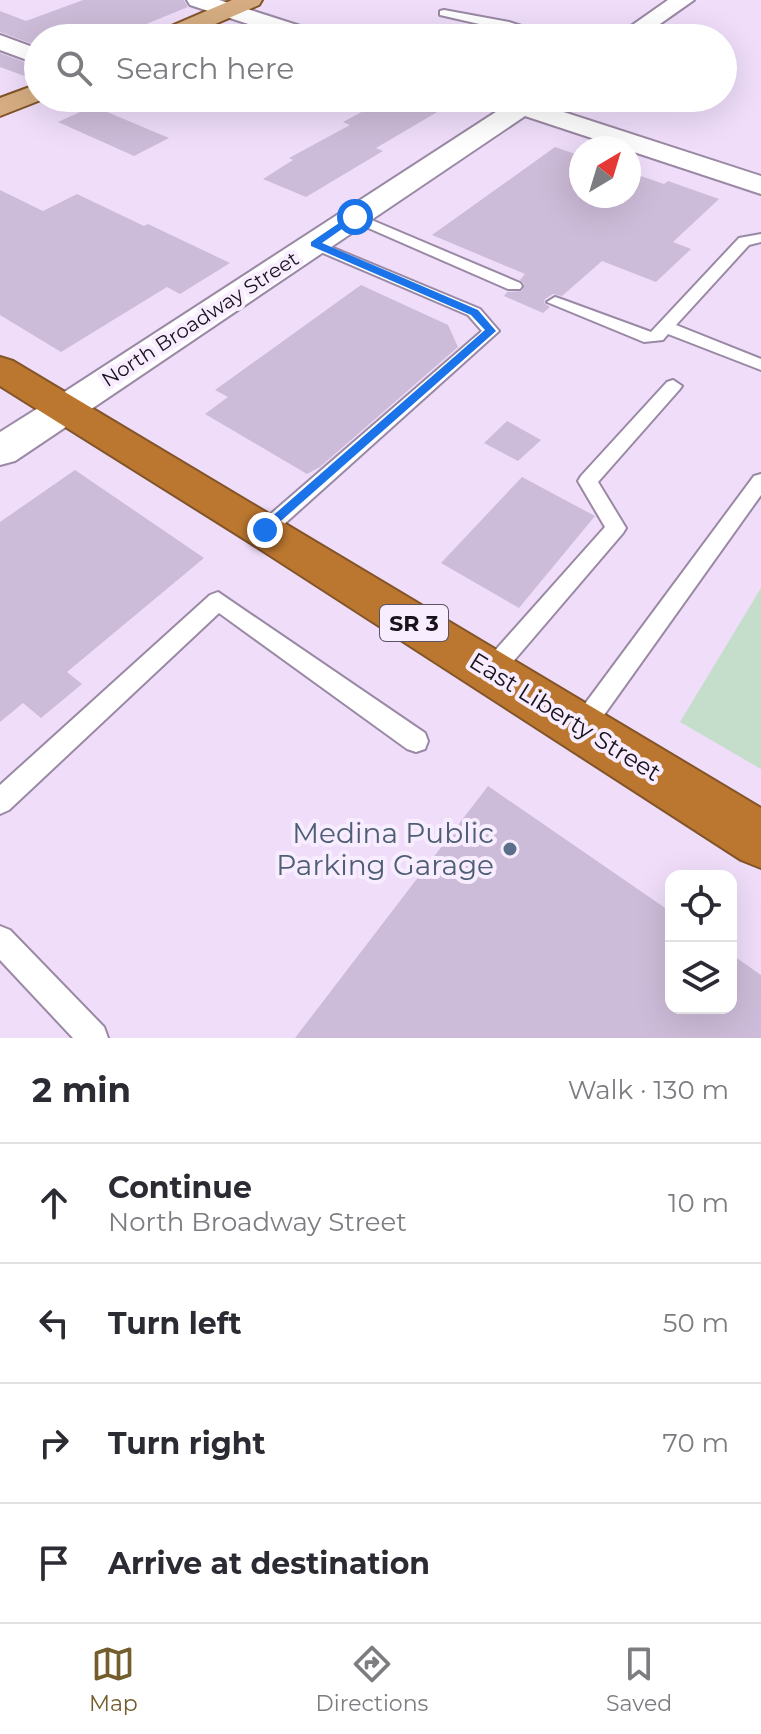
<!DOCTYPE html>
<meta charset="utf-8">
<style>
:root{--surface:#fff;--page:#f2f2f3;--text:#2b2b33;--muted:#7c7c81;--line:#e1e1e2;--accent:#735d2c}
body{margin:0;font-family:Montserrat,sans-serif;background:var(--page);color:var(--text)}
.controls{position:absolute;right:24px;bottom:24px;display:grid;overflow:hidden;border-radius:16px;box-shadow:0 8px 32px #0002}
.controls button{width:72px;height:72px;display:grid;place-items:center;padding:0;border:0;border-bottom:2px solid var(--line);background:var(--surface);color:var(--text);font:40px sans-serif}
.compass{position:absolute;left:569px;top:136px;width:72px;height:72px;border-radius:50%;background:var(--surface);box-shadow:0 8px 32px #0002;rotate:38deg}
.stop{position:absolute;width:24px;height:24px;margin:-18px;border:6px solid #1a73e8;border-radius:50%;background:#fff}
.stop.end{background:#1a73e8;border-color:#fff;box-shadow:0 2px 8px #0008}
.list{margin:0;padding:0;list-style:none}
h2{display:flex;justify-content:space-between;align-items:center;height:104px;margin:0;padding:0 32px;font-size:34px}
h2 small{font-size:26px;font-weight:400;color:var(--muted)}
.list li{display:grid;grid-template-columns:52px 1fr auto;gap:24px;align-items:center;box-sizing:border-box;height:120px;padding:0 32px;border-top:2px solid var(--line)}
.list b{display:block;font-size:30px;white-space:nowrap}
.list p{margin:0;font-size:26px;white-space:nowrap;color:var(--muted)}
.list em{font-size:26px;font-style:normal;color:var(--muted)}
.icon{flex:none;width:44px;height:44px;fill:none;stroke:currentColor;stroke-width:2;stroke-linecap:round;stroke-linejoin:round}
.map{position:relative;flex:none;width:761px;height:1038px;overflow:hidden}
.search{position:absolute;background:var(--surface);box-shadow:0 8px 32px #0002;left:24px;right:24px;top:24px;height:88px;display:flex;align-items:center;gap:20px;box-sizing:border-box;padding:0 28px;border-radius:44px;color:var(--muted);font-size:30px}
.sheet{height:584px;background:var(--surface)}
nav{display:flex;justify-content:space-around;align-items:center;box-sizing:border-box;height:112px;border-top:2px solid var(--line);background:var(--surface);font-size:22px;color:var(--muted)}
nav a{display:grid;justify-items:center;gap:4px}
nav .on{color:var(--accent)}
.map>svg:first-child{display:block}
.green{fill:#c5decb}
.building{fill:#cdbcd9}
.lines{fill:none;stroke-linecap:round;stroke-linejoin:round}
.lane-casing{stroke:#9a89a4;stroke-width:4}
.street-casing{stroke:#9a89a4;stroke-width:4}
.secondary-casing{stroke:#9a89a4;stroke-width:4}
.primary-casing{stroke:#825428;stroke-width:4}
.highway-casing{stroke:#825428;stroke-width:4}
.lane{fill:#fff;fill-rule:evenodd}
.street{fill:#fff;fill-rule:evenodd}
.secondary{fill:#fff;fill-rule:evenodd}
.primary{fill:#d6ad82;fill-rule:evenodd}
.highway{fill:#bb772f;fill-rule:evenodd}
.route{fill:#1a73e8}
.service-dot{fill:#5c6f8a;stroke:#f8edff;stroke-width:3}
.labels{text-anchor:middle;stroke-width:8;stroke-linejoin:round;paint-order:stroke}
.far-street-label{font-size:20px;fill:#18121c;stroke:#f8edff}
.shield{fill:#f8edff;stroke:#5b5460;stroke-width:2}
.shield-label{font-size:22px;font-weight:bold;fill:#18121c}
.street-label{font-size:24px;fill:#18121c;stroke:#f8edff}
.near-service-label{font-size:28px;fill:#4e5e75;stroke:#f8edff;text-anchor:end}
</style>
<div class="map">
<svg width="761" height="1038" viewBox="0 0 761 1038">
<rect width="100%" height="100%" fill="#efddfa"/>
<!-- green -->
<path class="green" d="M761,588V769L680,722Z"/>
<!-- building -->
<g class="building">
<path d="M83,0H184L188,7L112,38H38V46L0,32V11L26,21Z"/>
<path d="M0,53L38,67V81L0,67Z"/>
<path d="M387,98H461L376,148L383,151L306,197L263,179L293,160L289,158L350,125L343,122Z"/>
<path d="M93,106L169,138L134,156L58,122Z"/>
<path d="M555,147L581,156V196H629V172L664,184L668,181L719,199L673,242L691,249L656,282L602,261L562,296L553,294L545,299L544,303L550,307L543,313L504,296L507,292L522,291L524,284L520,280L525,274L432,235Z"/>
<path d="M0,190L43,211L77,194L144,226L148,224L230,263L180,294L167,287L61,352L0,315Z"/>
<path d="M361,285L448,325L458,347L320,467L307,474L205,414L228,397L215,390Z"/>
<path d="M507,421L541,440L518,461L484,443Z"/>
<path d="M75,470L204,558L67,672L82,684L41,718L23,703L0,722V522Z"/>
<path d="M522,477L595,516L519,608L441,563Z"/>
<path d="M488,786L671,912V1008H731V954L761,975V1038H295Z"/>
</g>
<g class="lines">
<defs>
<g id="lane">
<path d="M444,10L509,22L558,38H541L440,15V11Z"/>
<path d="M355,213L520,283L522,286L520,289H508L350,220L348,217Z"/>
<path d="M761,234V242L749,245L676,325L761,359V370L668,334L663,340L644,342L547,302L555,297L561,299L651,332L739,238Z"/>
<path d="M314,240L480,309L499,331L272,535H258L255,530L258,525L482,331L468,315L309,247V241Z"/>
<path d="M673,380L682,386L679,390L598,482L626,528L623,533L499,678L491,681L483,678L480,671L483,664L605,527L578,481L581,476L667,382Z"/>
<path d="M761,474V495L589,736L581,739L573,736L569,728L573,720L754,476Z"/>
<path d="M218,592L425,733L428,741L425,749L416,752L407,749L219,613L9,810L0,814V785L210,595Z"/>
<path d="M0,926L10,930L104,1027L108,1038H73L0,960Z"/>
</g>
<g id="street">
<path d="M187,0H219L322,33L325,38H291L190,5Z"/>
<path d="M668,0H694L640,38H614Z"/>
<path d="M0,35L38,49V64L0,50Z"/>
<path d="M491,98H548L542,105L761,176V194L525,116L78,418L65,422L52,418L46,409L52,400L502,108L493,105Z"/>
</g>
<path id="secondary" d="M65,396L79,400L85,409L79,418L15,461L0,465V432L51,400Z"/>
<g id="primary">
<path d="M232,0H262L259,5L183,38H151L155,33Z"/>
<path d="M38,84V98H46L0,116V98Z"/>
</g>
<path id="highway" d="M0,357L13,361L761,808V868L741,860L249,542L0,386Z"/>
</defs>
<!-- lane casing -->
<use href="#lane" class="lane-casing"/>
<!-- street casing -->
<use href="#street" class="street-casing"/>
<!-- secondary casing -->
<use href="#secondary" class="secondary-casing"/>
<!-- primary casing -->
<use href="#primary" class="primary-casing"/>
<!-- highway casing -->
<use href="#highway" class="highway-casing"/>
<!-- lane -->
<use href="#lane" class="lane"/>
<!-- street -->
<use href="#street" class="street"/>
<!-- secondary -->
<use href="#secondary" class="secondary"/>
<!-- primary -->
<use href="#primary" class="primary"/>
<!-- highway -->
<use href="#highway" class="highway"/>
</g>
<!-- route -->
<path class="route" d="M351,215L359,217L322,243L478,310L496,331L265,535L259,530L261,526L485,330L471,315L311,246V242Z"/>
<!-- markers -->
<circle class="service-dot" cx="510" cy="849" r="8"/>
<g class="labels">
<!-- far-street labels -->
<g class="far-street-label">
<text transform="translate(200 319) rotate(-33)" y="7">North Broadway Street</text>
</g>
<!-- shield labels -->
<rect class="shield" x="380" y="605" width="68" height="36" rx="6"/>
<g class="shield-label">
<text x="414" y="631">SR 3</text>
</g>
<!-- street labels -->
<g class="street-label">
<text transform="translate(565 717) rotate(32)" y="8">East Liberty Street</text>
</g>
<!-- near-service labels -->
<g class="near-service-label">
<text x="494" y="843">Medina Public<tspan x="494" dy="32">Parking Garage</tspan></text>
</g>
</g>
</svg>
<div class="controls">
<button><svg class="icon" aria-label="locate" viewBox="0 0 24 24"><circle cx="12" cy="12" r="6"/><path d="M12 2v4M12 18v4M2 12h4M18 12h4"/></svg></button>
<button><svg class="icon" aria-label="layers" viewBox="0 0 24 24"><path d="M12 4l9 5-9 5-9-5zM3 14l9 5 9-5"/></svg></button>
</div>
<svg class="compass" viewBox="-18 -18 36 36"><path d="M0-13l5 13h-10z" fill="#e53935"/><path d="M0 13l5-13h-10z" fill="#7c7c81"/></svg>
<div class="stop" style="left:355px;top:217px"></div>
<div class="stop end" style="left:265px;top:530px"></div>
<div class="search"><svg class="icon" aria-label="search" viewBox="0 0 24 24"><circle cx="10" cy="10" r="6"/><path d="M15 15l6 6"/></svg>Search here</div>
</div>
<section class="sheet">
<h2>2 min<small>Walk · 130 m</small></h2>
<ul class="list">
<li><svg class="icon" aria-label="ahead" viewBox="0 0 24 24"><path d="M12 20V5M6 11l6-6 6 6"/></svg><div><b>Continue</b><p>North Broadway Street</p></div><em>10 m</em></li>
<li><svg class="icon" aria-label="left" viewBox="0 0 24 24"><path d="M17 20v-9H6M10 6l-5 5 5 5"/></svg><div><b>Turn left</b></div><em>50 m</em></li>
<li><svg class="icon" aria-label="right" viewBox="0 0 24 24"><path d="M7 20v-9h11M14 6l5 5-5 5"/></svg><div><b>Turn right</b></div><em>70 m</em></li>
<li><svg class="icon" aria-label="arrive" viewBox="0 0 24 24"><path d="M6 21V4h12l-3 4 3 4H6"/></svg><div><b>Arrive at destination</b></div></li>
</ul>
</section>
<nav>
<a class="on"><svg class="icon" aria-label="map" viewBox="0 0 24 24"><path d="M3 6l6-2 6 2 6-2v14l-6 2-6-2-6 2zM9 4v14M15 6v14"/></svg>Map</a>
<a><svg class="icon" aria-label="directions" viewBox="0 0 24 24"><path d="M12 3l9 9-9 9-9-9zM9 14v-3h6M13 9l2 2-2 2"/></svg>Directions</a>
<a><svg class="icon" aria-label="saved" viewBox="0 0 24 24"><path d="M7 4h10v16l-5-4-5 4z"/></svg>Saved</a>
</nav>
